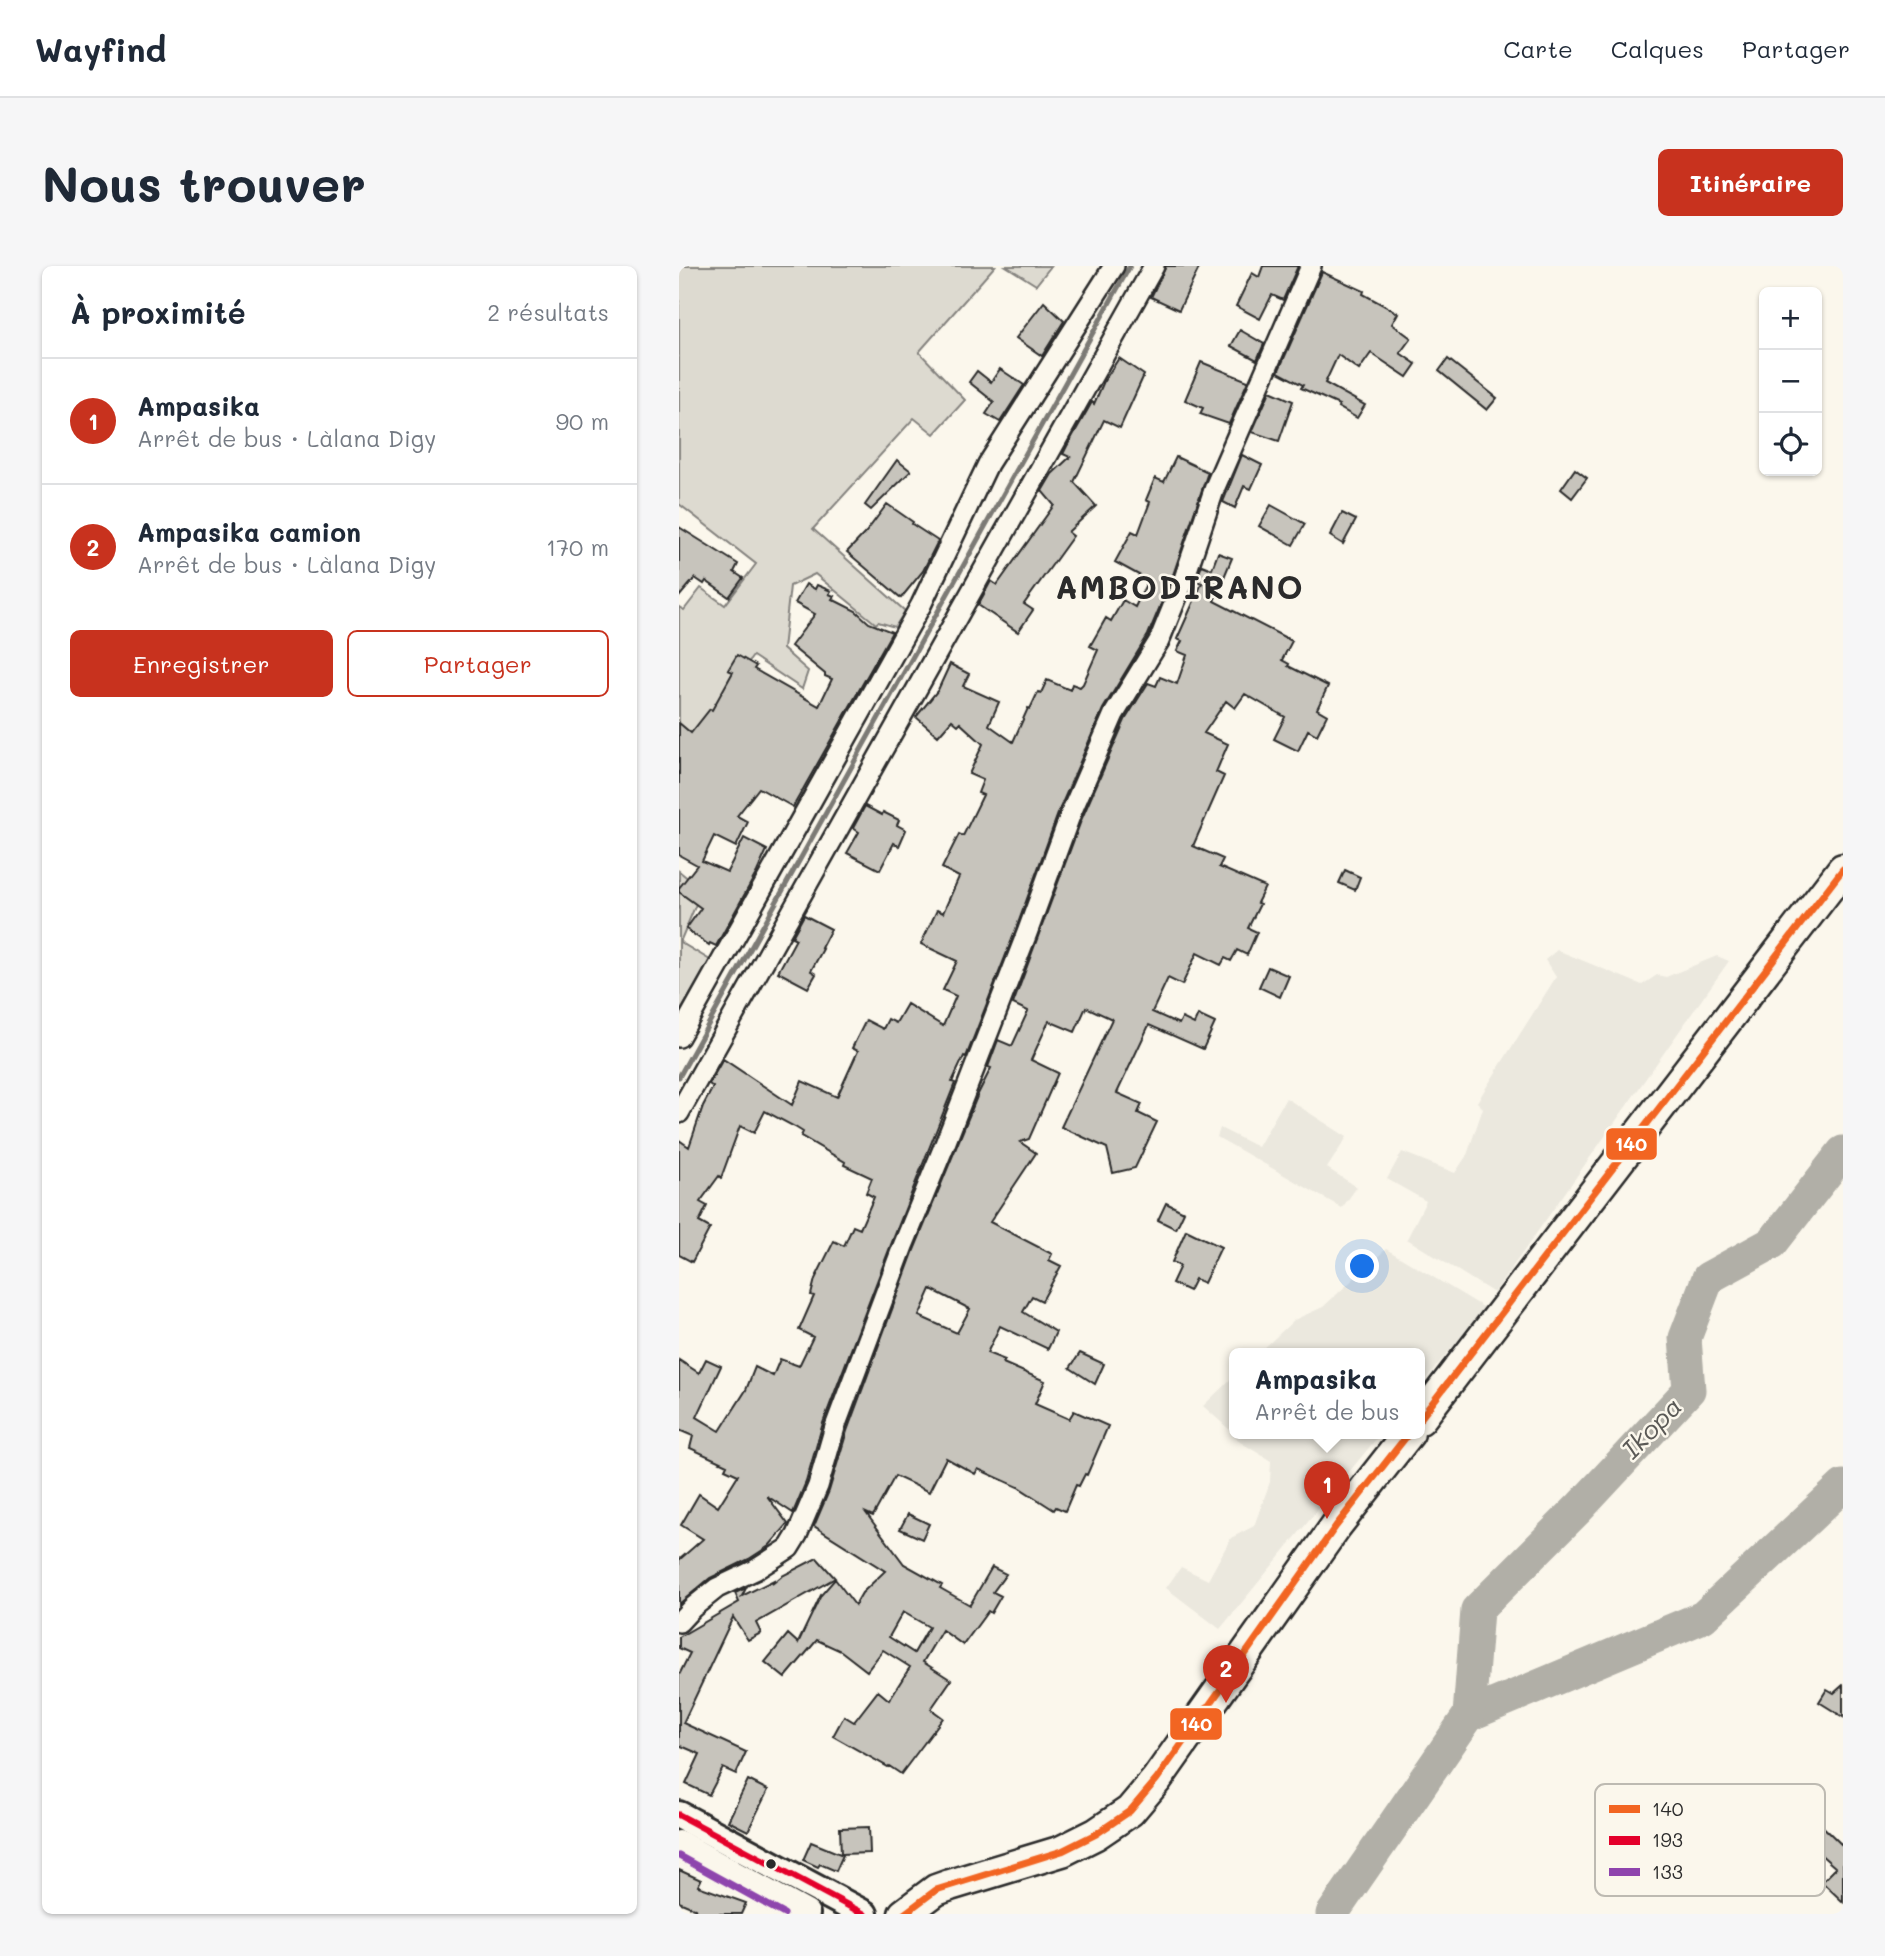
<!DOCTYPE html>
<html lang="fr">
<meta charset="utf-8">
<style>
:root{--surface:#fff;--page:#f6f6f7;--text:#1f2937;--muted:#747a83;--line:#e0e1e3;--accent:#c8321e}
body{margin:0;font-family:Mali,sans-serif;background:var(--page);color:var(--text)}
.controls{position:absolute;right:21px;top:21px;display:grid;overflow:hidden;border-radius:10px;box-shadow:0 2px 5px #0004}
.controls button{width:63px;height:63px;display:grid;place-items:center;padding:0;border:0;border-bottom:2px solid var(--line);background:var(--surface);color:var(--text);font:35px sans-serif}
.you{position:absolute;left:684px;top:1001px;width:24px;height:24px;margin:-18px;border:5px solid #fff;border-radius:50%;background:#1a73e8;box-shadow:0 0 0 10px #1a73e833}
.badge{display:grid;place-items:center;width:46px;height:46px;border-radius:50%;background:var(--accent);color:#fff;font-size:23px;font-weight:700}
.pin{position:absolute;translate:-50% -58px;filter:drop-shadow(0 2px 4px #0008)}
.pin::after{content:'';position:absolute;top:37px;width:24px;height:21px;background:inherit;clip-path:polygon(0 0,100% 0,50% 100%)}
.popup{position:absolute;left:550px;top:1082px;width:196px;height:91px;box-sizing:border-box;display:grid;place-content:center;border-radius:10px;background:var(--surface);filter:drop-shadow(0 2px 5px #0005);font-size:23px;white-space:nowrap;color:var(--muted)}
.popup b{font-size:26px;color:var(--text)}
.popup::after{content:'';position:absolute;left:50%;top:100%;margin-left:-14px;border:14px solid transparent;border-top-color:var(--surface)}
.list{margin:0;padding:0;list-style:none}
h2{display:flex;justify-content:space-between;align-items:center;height:91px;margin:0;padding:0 28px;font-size:30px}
h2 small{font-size:23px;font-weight:400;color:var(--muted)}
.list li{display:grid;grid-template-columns:46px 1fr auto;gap:21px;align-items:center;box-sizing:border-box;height:126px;padding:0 28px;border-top:2px solid var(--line)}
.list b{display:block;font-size:26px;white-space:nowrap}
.list p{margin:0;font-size:23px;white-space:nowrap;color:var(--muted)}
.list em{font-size:23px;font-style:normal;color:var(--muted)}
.actions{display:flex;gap:14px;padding:21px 28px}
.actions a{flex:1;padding:16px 0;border:2px solid var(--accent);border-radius:10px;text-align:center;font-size:24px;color:var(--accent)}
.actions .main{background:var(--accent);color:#fff}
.icon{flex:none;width:38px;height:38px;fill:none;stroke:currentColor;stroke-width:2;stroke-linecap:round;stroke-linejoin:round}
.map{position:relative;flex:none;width:1164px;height:1648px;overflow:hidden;border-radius:10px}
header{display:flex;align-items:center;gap:42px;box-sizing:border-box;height:98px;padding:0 35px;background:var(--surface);border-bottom:2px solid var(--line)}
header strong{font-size:33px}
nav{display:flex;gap:38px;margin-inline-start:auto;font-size:24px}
.intro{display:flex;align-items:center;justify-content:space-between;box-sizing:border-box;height:168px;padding:0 42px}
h1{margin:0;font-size:49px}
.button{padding:18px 32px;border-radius:10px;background:var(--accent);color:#fff;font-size:24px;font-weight:700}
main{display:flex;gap:42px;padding:0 42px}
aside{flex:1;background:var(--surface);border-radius:10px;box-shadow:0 2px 5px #0004}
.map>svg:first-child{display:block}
.built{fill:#ebe8de}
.green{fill:#dddad0;stroke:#84827e;stroke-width:2}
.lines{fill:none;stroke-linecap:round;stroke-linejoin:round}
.stream{stroke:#7b7a75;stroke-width:5}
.river{stroke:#b1afa7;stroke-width:33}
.building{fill:#c7c4bc;stroke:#2b2b2b;stroke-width:2;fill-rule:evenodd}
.street-casing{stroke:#2b2b2b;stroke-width:24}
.secondary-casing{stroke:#2b2b2b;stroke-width:32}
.primary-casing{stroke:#2b2b2b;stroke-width:35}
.street{stroke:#fbf7ec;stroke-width:19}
.secondary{stroke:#fbf7ec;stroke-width:26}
.primary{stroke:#fbf7ec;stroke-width:30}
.bus-1-casing{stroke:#fbf7ec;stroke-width:12}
.bus-2-casing{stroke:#fbf7ec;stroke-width:12}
.bus-3-casing{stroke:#fbf7ec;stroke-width:12}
.bus-1{stroke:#f26522;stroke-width:7}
.bus-2{stroke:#e4002b;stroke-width:7}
.bus-3{stroke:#8e44ad;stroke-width:7}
.bus-dot{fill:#2b2b2b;stroke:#fbf7ec;stroke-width:2.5}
.labels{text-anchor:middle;stroke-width:5;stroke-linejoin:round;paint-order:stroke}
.water-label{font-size:26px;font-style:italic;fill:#5a5956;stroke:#fbf7ec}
.district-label{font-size:32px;font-weight:bold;letter-spacing:2px;fill:#2b2b2b;stroke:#fbf7ec}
.key{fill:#fbf7ec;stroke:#bdbab2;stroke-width:2}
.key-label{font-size:19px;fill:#2b2b2b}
.line-badge{stroke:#fbf7ec;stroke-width:2.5}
.badge-label{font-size:19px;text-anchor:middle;font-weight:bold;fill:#fff}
</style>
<header>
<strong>Wayfind</strong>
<nav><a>Carte</a><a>Calques</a><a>Partager</a></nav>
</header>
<div class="intro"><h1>Nous trouver</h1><a class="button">Itinéraire</a></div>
<main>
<aside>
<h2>À proximité<small>2 résultats</small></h2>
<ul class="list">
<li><span class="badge">1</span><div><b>Ampasika</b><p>Arrêt de bus · Làlana Digy</p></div><em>90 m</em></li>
<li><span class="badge">2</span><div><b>Ampasika camion</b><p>Arrêt de bus · Làlana Digy</p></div><em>170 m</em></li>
</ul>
<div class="actions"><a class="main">Enregistrer</a><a>Partager</a></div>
</aside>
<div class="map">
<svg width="1164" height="1648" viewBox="0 0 1164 1648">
<rect width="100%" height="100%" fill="#fbf7ec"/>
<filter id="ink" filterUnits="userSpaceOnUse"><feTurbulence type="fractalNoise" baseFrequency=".0143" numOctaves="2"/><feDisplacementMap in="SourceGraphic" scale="14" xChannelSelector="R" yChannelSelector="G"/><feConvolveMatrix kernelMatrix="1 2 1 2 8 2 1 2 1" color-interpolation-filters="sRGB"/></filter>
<g filter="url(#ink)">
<!-- built -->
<g class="built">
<path d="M878,684L963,719L978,709L987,711L1038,690L1050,695L815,1027L728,973L747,935L708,913L723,886L776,907L788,889L804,842L798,836L877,711L866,694Z"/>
<path d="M607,832L668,871L648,902L678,921L663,942L538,871L541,862L579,881Z"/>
<path d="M707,983L806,1042L741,1120V1087H580L615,1054L644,1041Z"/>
<path d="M555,1110V1167H702L541,1363L487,1322L502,1301L529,1314L552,1272L575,1260L591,1216L592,1195L561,1176L551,1164L524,1140Z"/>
</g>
<!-- green -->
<g class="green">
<path d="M0,0H316L240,86L286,134L255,168L235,152L134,263L226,345L216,361L199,356L197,358L136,308L111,320L104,383L129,405L123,423L74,390L15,471L0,459V341L5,344L22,322L46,339L77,298L0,238Z"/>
<path d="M327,0H372L357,19Z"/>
<path d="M0,605L23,624L1,676L31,694L0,748Z"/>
</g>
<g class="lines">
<!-- stream -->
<path class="stream" d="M0,811L451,0"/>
<!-- river -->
<g class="river">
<path d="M790,1449L1024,1351L1164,1220"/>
<path d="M653,1648L790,1449L798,1344L900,1242L1010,1124L1006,1072L1029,1012L1093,977L1164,886"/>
</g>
</g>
<!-- building -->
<g class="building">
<path d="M487,0H521L500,44L472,31Z"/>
<path d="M584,0H619L604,34L593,29L581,53L557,40L573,7L580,11Z"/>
<path d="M643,6L685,25L684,28L719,47L713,58L732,72L721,87L737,98L728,111L692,87L680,104L659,89L646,117L686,139L678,152L659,141L660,139L622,122L624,119L599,106Z"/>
<path d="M365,36L385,55L363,90L337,72Z"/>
<path d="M561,64L585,78L578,94L552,80Z"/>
<path d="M440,92L465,109L441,162L425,154L395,216L417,240L389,266L394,270L345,338L354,344L339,366L299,339L312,315L318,319L375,239L363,225L373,208L391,191L384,188L388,180L413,136L415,138L425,115Z"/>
<path d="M769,93L818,132L808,144L760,105Z"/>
<path d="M522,96L569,115L550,158L521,148L524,142L506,134Z"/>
<path d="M321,103L345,119L321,156L307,148L315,136L290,116L298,105L312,116Z"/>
<path d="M591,125L614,135L600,175L573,166Z"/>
<path d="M563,189L583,199L572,223L565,220L556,242L544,236Z"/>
<path d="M497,191L529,206L493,312L469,369L424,443L381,542L337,663L287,791L285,790L273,816L276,817L213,976L144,1157L127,1216L114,1247L88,1230L109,1258L90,1280L70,1293L31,1312L0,1338V1294L24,1273L2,1259L20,1228L39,1241L59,1209L46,1203L48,1199L11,1182L14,1170L0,1164V1094L20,1107L27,1093L42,1100L18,1151L41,1165L67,1124L76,1101L94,1110L101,1093L120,1100L134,1071L120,1064L135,1030L132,1029L136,1013L155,975L165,980L174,960L181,963L195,931L187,927L193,912L165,899L166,896L122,870L124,866L116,861L86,845L75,867L61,860L42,912L40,910L21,936L28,940L20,956L31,962L13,996L0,989V874L10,881L24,840L34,821L30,818L44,793L113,839L123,815L158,831L179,785L173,782L187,754L204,763L209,753L217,757L228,738L264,760L277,730L264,724L278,695L242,678L258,644L264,647L280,611L263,602L280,568L284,570L304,529L299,527L304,514L290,508L304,478L281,457L279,459L273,454L259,470L237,451L259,424L271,398L290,408L284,420L320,436L310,459L334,476L349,442L351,443L359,426L362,427L368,414L391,424L393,418L401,421L404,418L419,384L411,380L427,352L432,355L444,334L456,341L469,314L436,296L453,265L459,268L471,236L467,234L476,212L485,216Z"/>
<path d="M218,194L232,205L192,244L186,239Z"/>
<path d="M896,203L908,212L893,232L882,223Z"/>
<path d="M208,238L234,256L233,258L259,275L244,305L222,332L168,286L187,266Z"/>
<path d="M592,239L626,258L614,279L580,260Z"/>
<path d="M663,247L677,254L664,278L651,270Z"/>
<path d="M0,261L59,298L55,306L64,312L50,331L27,315L25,318L16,312L0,331Z"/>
<path d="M539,287L553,292L535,335L613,375L603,394L610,398L609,400L649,420L638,443L648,449L638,469L629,464L619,485L595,473L606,451L566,428L556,442L547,435L525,467L549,478L537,506L545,510L514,580L544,593L540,601L586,621L578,637L581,638L569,662L578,666L568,689L558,684L552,695L546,692L542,699L518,687L503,719L489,712L473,746L500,758L503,752L515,758L519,749L536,757L524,783L470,759L438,827L463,838L459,847L478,856L456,902L434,907L428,882L382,861L433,753L407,741L396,766L370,755L352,794L379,807L350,873L341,876L357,887L311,956L373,988L370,994L382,1000L363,1035L353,1030L344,1046L377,1066L369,1083L321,1060L308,1087L326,1094L324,1097L366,1115L356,1138L390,1153L395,1145L429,1160L408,1209L406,1208L400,1220L397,1219L386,1245L377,1241L375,1244L339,1221L299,1203L296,1208L267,1192L250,1226L216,1210L194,1250L187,1247L225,1298L263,1319L261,1322L291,1339L313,1301L327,1308L314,1326L322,1330L312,1347L309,1345L284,1379L263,1364L244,1396L272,1414L252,1443L264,1452L222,1508L210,1500L209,1501L154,1470L165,1450L175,1456L199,1425L210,1434L231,1401L204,1384L188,1405L162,1385L138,1374L106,1412L86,1396L109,1368L119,1377L142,1329L156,1313L176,1339L183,1327L206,1305L135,1260L150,1225L168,1165L235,984L299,828L312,802L309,801L319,774L333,780L349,745L334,738L403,552L446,454L469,417L477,420L481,411L498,418L508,389L498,385L503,375L498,373L523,317L517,315L523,299L533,303ZM252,1023L291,1043L278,1067L240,1050ZM224,1346L250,1361L235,1387L210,1371Z"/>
<path d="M127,318L136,323L138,319L152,325L150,328L155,330L153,333L177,345L190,357L213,366L114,541L80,522L58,550L69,556L57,581L35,570L23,595L48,606L65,572L88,584L78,606L37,680L31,677L30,679L7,663L22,642L0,626V622L18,599L0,589V457L12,467L31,443L33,444L54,406L49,404L58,389L77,400L75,403L140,440L153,413L146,410V408L112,380L136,348L116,337Z"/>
<path d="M186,540L203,549L204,546L220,554L218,559L227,564L220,580L215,577L201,604L168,587L180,566L174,562Z"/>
<path d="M666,604L681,611L676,624L660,617Z"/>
<path d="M125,649L152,663L142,682L144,683L132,705L137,708L129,722L99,706L117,673L113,671Z"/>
<path d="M589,701L610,710L601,731L580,721Z"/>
<path d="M487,937L505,946L497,963L479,954Z"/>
<path d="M507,964L542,981L525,1017L516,1013L510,1025L493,1017L501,1000L493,996Z"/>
<path d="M401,1087L425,1098L416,1118L391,1102Z"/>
<path d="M229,1248L250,1258L243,1273L221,1263Z"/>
<path d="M138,1292L156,1312L77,1357L82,1367L69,1374L54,1351L4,1457L67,1486L57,1508L44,1502L30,1529L7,1518L21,1488L0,1479V1409L11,1387L0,1382V1371L60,1336L56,1327L67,1322L63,1330L95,1314L93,1318L103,1310Z"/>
<path d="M1164,1419V1451L1140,1436L1148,1423L1155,1427Z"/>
<path d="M69,1514L89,1524L69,1565L49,1555Z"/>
<path d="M1123,1537L1134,1546L1132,1549L1164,1580V1636L1143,1616L1157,1602L1107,1558Z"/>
<path d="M190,1561L191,1587L162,1588L161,1562Z"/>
<path d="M132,1576L164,1589L157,1605L141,1598L139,1601L124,1594Z"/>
<path d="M0,1604L22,1614L19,1620L67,1637L62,1648H15L17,1643L0,1636Z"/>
</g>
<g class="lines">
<defs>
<g id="street">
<path d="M0,771L242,339L309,198L435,0"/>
<path d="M0,847L475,0"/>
<path d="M0,1356L13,1342L38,1322L76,1304L110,1282L118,1269L139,1220L156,1161L224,980L266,878L348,667L392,547L435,448L480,375L504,316L536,221L632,0"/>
</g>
<g id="secondary">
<path d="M0,1549L185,1648"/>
<path d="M0,1578L127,1648"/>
</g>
<g id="primary">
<path d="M741,1153L1164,603"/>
<path d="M225,1648L257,1624L271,1619L383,1585L417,1568L451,1545L478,1513L657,1260L730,1167"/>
</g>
</defs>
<!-- street casing -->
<use href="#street" class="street-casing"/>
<!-- secondary casing -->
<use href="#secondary" class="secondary-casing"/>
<!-- primary casing -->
<use href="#primary" class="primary-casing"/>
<!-- street -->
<use href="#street" class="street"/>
<!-- secondary -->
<use href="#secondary" class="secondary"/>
<!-- primary -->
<use href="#primary" class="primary"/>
<defs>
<g id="bus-1">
<path d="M741,1153L1164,603"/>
<path d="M225,1648L257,1624L383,1585L417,1568L451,1545L478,1513L657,1260L730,1167"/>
</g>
<path id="bus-2" d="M0,1549L185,1648"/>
<path id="bus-3" d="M0,1590L105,1648"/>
</defs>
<!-- bus-1 casing -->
<use href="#bus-1" class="bus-1-casing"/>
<!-- bus-2 casing -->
<use href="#bus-2" class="bus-2-casing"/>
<!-- bus-3 casing -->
<use href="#bus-3" class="bus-3-casing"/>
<!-- bus-1 -->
<use href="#bus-1" class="bus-1"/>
<!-- bus-2 -->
<use href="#bus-2" class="bus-2"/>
<!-- bus-3 -->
<use href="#bus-3" class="bus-3"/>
</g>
</g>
<!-- markers -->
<circle class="bus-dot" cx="92" cy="1598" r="6"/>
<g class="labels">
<!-- water labels -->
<g class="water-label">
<text transform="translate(973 1162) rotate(-46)" y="9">Ikopa</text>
</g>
<!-- district labels -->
<g class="district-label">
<text x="501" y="333">AMBODIRANO</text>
</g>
</g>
<!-- legend -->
<rect x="916" y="1518" width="230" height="112" rx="10" class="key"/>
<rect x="930" y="1539" width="31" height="8" fill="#f26522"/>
<rect x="930" y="1570" width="31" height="9" fill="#e4002b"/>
<rect x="930" y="1602" width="31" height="8" fill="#8e44ad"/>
<g class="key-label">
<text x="973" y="1550">140</text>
<text x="973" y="1581">193</text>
<text x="973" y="1613">133</text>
</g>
<g class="line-badge">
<rect x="926" y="861" width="53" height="34" rx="7" fill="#f26522"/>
<rect x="490" y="1441" width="54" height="34" rx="7" fill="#f26522"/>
</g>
<g class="badge-label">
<text x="952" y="885">140</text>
<text x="517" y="1465">140</text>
</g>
</svg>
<div class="controls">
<button>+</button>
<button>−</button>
<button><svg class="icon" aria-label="locate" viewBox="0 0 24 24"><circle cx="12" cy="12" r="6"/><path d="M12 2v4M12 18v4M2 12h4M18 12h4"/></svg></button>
</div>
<div class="you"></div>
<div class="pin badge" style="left:648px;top:1253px">1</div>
<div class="popup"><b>Ampasika</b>Arrêt de bus</div>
<div class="pin badge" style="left:547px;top:1437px">2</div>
</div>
</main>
